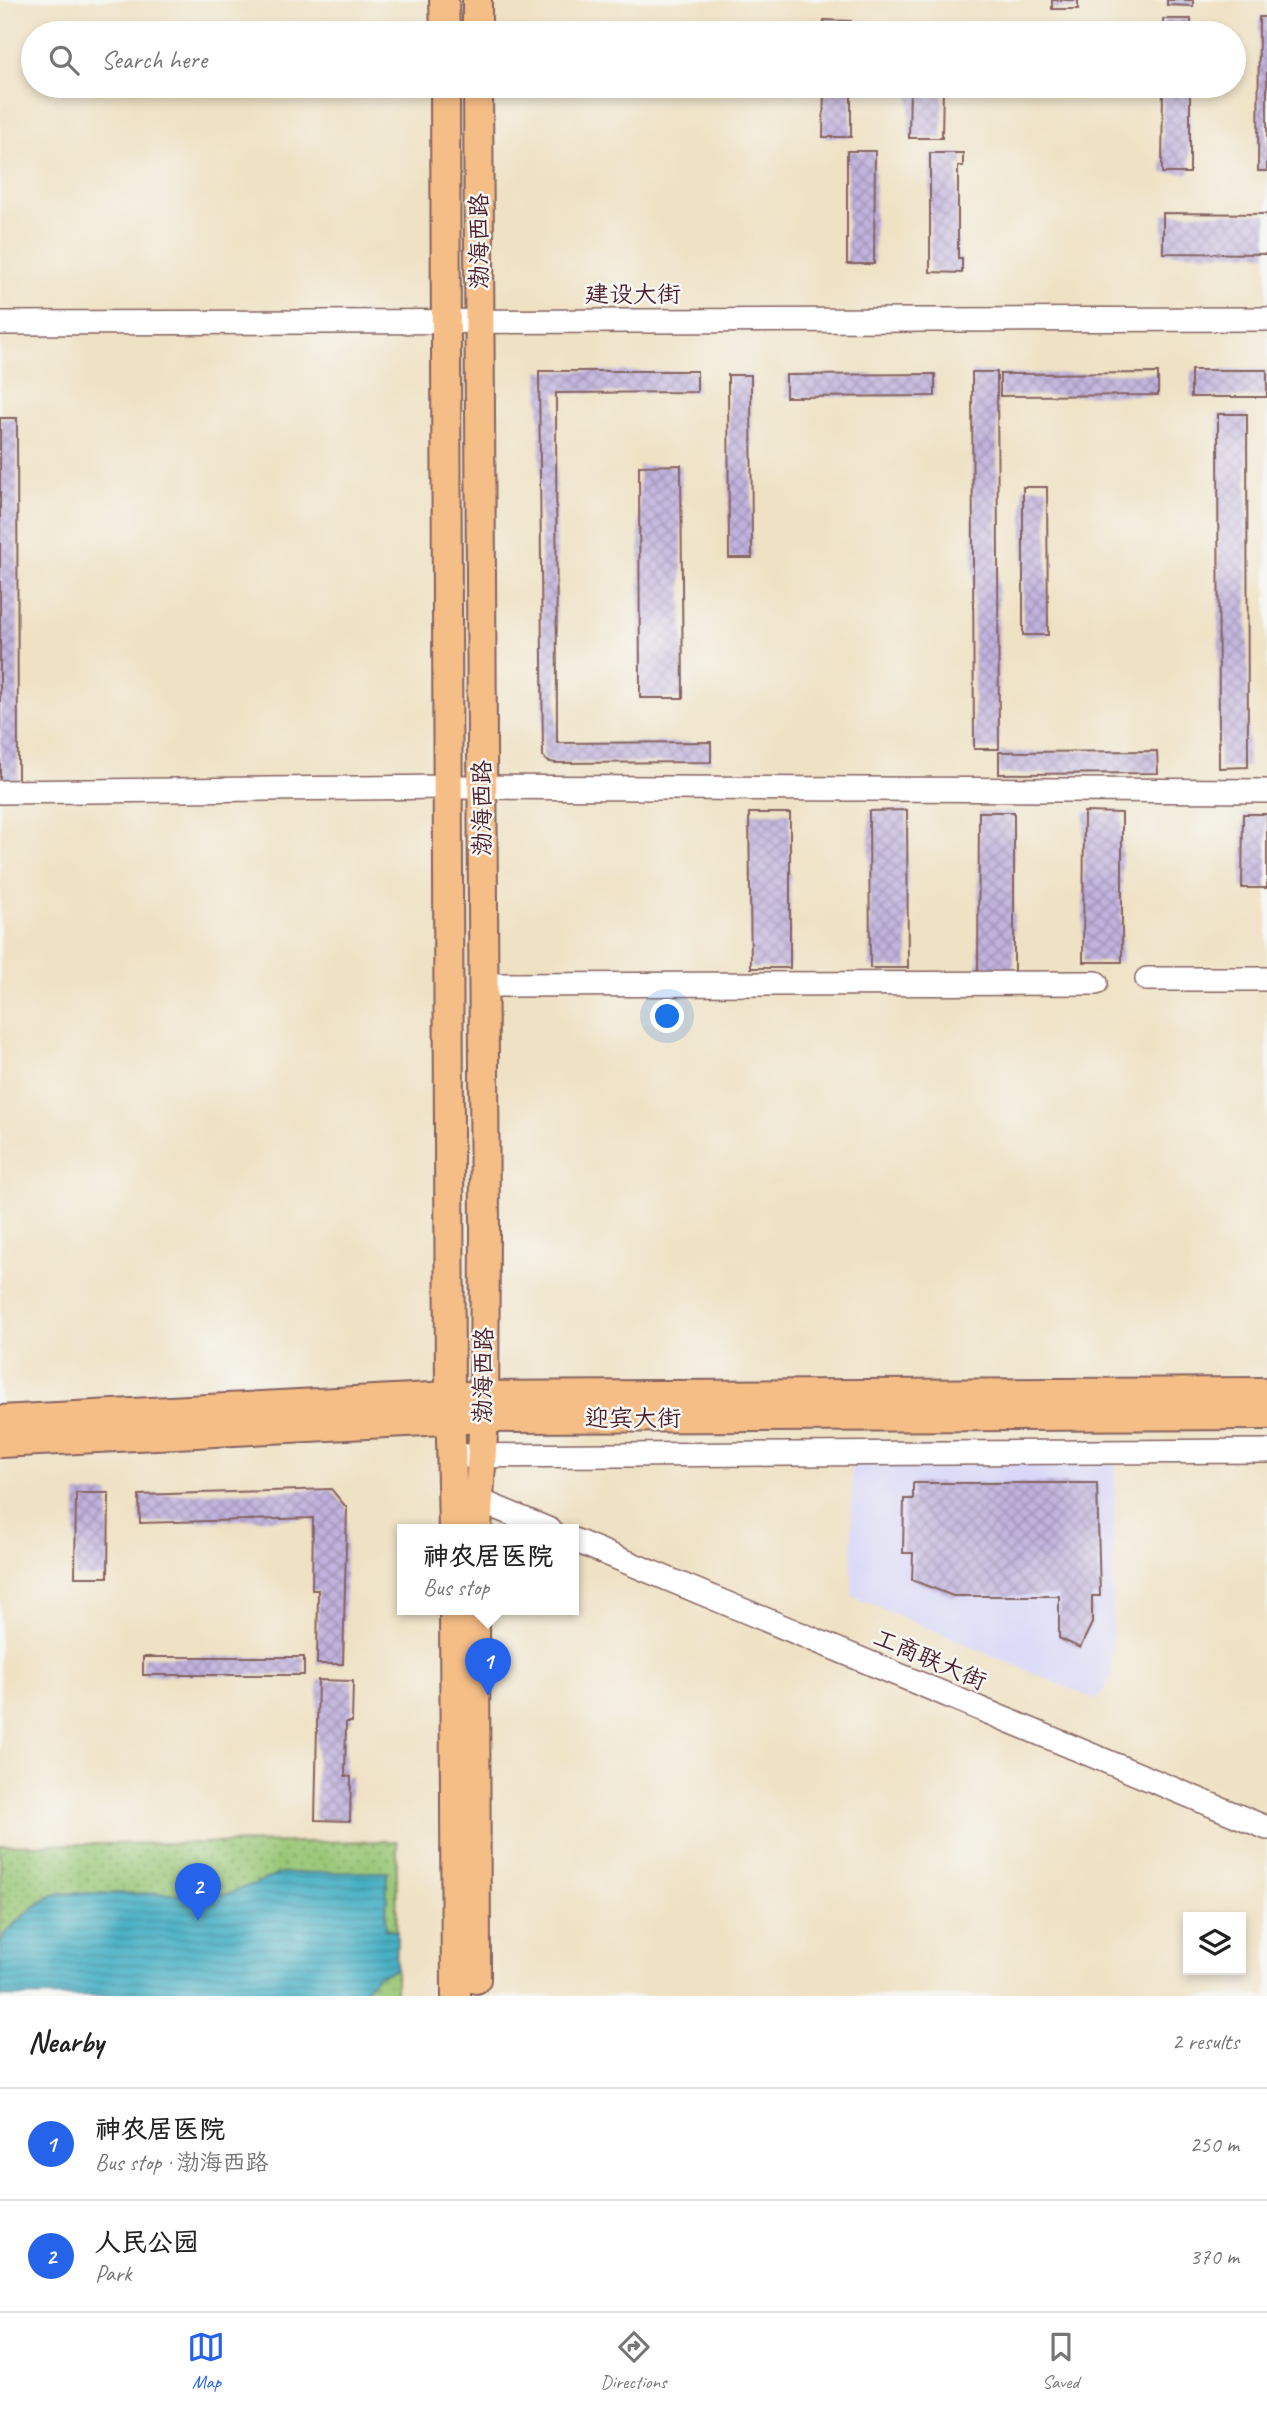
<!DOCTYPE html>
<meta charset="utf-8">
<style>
:root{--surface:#fff;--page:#f2f2f2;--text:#222;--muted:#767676;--line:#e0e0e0;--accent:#2563eb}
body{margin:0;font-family:Caveat,"LXGW WenKai TC",sans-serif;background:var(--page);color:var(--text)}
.controls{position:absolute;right:21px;bottom:21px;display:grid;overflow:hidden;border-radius:0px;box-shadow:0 4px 10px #0003}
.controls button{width:63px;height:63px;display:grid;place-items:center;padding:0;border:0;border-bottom:2px solid var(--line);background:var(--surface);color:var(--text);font:35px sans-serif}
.you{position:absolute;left:668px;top:1017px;width:24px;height:24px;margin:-18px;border:5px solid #fff;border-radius:50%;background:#1a73e8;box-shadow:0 0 0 10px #1a73e833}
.badge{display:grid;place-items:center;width:46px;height:46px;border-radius:50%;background:var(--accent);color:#fff;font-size:23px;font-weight:700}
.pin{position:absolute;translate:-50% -58px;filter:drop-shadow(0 2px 4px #0008)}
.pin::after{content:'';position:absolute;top:37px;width:24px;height:21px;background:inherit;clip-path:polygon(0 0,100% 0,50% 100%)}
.popup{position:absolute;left:397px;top:1524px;width:182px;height:91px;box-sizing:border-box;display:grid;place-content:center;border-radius:0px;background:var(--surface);filter:drop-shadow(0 2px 5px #0005);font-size:23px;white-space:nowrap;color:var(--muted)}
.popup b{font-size:26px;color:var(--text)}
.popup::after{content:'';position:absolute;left:50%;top:100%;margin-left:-14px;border:14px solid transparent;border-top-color:var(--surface)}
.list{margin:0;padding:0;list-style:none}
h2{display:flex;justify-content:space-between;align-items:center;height:91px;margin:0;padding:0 28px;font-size:30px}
h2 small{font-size:23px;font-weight:400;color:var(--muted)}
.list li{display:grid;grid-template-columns:46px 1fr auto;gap:21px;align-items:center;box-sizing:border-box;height:112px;padding:0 28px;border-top:2px solid var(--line)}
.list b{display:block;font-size:26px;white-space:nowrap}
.list p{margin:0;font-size:23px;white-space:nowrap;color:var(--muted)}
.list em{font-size:23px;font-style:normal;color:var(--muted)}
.icon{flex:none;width:38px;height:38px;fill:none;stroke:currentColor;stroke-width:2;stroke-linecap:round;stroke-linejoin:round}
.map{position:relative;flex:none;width:1267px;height:1996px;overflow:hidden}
.search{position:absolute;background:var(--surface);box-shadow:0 4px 10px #0003;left:21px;right:21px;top:21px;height:77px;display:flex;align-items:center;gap:18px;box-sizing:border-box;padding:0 24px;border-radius:38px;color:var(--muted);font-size:26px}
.sheet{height:315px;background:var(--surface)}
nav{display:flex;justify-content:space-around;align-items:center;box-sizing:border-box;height:98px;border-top:2px solid var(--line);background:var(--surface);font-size:19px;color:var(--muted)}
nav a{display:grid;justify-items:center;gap:4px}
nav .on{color:var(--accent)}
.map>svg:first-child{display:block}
.built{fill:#d8d7f8}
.green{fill:url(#green-dots);stroke:#707250;stroke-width:2}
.water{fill:url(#water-rules);stroke:#486878;stroke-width:2}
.building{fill:url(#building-cross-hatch)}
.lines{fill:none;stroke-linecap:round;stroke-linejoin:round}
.minor-casing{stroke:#846360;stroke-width:26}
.major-casing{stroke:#846360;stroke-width:32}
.minor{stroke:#fff;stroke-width:23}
.major{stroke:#f6be87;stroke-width:28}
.labels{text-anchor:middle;stroke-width:5;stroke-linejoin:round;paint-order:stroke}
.street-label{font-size:24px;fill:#4a1f2b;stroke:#f6f6f2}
</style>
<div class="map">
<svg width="1267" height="1996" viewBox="0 0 1267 1996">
<defs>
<pattern id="green-dots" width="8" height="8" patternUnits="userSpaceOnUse" patternTransform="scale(1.75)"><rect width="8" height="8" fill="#97c675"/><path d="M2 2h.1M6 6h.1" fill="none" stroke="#7da060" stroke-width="1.8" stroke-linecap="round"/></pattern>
<pattern id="water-rules" width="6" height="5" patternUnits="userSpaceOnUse" patternTransform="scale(1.75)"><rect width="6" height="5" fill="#47b0c5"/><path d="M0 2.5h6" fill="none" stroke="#3d8fa0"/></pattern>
<pattern id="building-cross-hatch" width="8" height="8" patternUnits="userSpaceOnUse" patternTransform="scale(1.75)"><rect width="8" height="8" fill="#c1b3de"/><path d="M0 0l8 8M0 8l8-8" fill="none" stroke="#9f91b4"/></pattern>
</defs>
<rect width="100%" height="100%" fill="#f6f6f2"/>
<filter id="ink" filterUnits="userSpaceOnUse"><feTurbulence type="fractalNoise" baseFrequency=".0143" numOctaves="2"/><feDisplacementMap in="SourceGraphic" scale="14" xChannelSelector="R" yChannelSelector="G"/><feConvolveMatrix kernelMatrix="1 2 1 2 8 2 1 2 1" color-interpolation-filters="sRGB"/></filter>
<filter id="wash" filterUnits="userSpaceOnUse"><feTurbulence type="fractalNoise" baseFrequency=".00686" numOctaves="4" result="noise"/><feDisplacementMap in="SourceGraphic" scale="28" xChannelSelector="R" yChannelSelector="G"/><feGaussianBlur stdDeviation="1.57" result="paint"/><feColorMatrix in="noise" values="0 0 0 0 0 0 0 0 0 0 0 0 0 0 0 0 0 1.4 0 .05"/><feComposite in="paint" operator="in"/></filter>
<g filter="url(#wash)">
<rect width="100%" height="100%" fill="#efe1c3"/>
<!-- built -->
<path class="built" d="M852,1447L1116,1448L1111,1678L1097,1700L852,1596Z"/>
<!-- green -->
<path class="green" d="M397,1841L396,1996H0V1845Z"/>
<!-- water -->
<path class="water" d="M387,1872L386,1930L397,1931L396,1969L377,1976L359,1996H0C0,1981 0,1960 0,1945C4,1928 42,1899 58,1893L227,1894L282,1873Z"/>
<g id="blocks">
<!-- building -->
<g class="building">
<rect x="1052" y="0" width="26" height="9"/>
<path d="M1167,0H1193V6L1167,5Z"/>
<path d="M1259,17H1267V171H1258Z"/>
<rect x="1163" y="19" width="28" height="14"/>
<path d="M824,20L851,21V33H824Z"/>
<rect x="910" y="25" width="33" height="8"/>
<path d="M824,86H851V137H823Z"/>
<path d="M910,86H943L942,138H909Z"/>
<path d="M1163,86H1190V173H1162Z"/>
<path d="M847,151H875L874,264H847Z"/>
<path d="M930,153H963V166H958V258H962V273L930,272Z"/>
<path d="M1163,213L1267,214V254L1163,253Z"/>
<rect x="1191" y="370" width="76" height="27"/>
<path d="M539,371H697V392L556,393L557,743L711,742V762L555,763L547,761L543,756Z"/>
<path d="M972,372H997L999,749H974Z"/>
<path d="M1158,373V395L1000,396V374Z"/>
<path d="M935,374V396L786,397V375Z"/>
<path d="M728,375H751L752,558H729Z"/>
<path d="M1218,414H1247L1248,767L1219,768Z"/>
<path d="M0,418H17L18,781L0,782Z"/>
<path d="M681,465L683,698H640L639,466Z"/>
<path d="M1023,487H1047L1048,635H1023Z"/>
<path d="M1157,751L1158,773L999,774V752Z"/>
<path d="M907,810L908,968H870L869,811Z"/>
<path d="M979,812H1014V973H978Z"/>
<path d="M1084,812L1122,813V962H1083Z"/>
<path d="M749,813H790V968H751Z"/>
<path d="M1243,814H1267V888H1242Z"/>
<path d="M913,1483H1097L1100,1596H1092V1623L1080,1648L1059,1638V1596H953L912,1580L913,1553H903L904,1499H913Z"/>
<path d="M331,1489L347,1508L343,1664H317L318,1590H312L313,1518L140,1523L139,1495Z"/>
<path d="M76,1493H109L108,1577H75Z"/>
<rect x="143" y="1657" width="161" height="18"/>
<path d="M318,1680L353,1681L352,1722H346L345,1776L351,1777L350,1821L315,1820Z"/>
</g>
</g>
</g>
<g filter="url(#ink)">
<use href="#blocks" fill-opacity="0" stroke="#846360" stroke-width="2"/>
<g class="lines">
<defs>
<g id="minor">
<path d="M0,323L1267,319"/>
<path d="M0,792L448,787L1267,791"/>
<path d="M1147,979H1267"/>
<path d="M482,985L1096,983"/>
<path d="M452,1456L1267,1451"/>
<path d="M466,1495L550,1530"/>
<path d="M574,1540L1267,1828"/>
</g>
<g id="major">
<path d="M444,0L445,33"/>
<path d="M477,0V33"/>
<path d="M445,86L450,1396L453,1530"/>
<path d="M0,1420L450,1396L1267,1392"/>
<path d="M0,1443L484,1418L1267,1415"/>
<path d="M477,1530L484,1418L485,1229L478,86"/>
<path d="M454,1610L456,1996"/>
<path d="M475,1610L476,1979"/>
</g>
</defs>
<!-- minor casing -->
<use href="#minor" class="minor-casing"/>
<!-- major casing -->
<use href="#major" class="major-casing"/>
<!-- minor -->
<use href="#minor" class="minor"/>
<!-- major -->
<use href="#major" class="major"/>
</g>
</g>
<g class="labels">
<!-- street labels -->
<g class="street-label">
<text transform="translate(479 241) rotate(-90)" y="8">渤海西路</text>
<text x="633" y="302">建设大街</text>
<text transform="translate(482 808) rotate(-90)" y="8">渤海西路</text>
<text transform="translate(483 1375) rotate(-89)" y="8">渤海西路</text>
<text x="633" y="1426">迎宾大街</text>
<text transform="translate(930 1659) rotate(23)" y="8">工商联大街</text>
</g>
</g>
</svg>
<div class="controls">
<button><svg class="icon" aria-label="layers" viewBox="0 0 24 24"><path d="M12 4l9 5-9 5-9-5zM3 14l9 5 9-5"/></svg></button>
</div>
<div class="you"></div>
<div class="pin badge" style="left:488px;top:1696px">1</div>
<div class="popup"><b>神农居医院</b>Bus stop</div>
<div class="pin badge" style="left:198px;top:1921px">2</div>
<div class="search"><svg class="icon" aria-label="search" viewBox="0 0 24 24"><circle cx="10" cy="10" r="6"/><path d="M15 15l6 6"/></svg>Search here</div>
</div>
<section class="sheet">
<h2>Nearby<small>2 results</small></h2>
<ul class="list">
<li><span class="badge">1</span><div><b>神农居医院</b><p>Bus stop · 渤海西路</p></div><em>250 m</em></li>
<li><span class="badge">2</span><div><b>人民公园</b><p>Park</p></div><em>370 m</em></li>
</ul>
</section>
<nav>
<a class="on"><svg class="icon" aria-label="map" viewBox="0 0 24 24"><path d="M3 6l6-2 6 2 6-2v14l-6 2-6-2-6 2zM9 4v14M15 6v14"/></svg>Map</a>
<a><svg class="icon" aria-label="directions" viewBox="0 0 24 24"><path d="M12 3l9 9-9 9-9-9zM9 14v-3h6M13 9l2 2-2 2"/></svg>Directions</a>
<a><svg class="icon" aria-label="saved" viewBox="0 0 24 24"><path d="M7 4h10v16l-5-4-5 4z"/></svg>Saved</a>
</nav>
